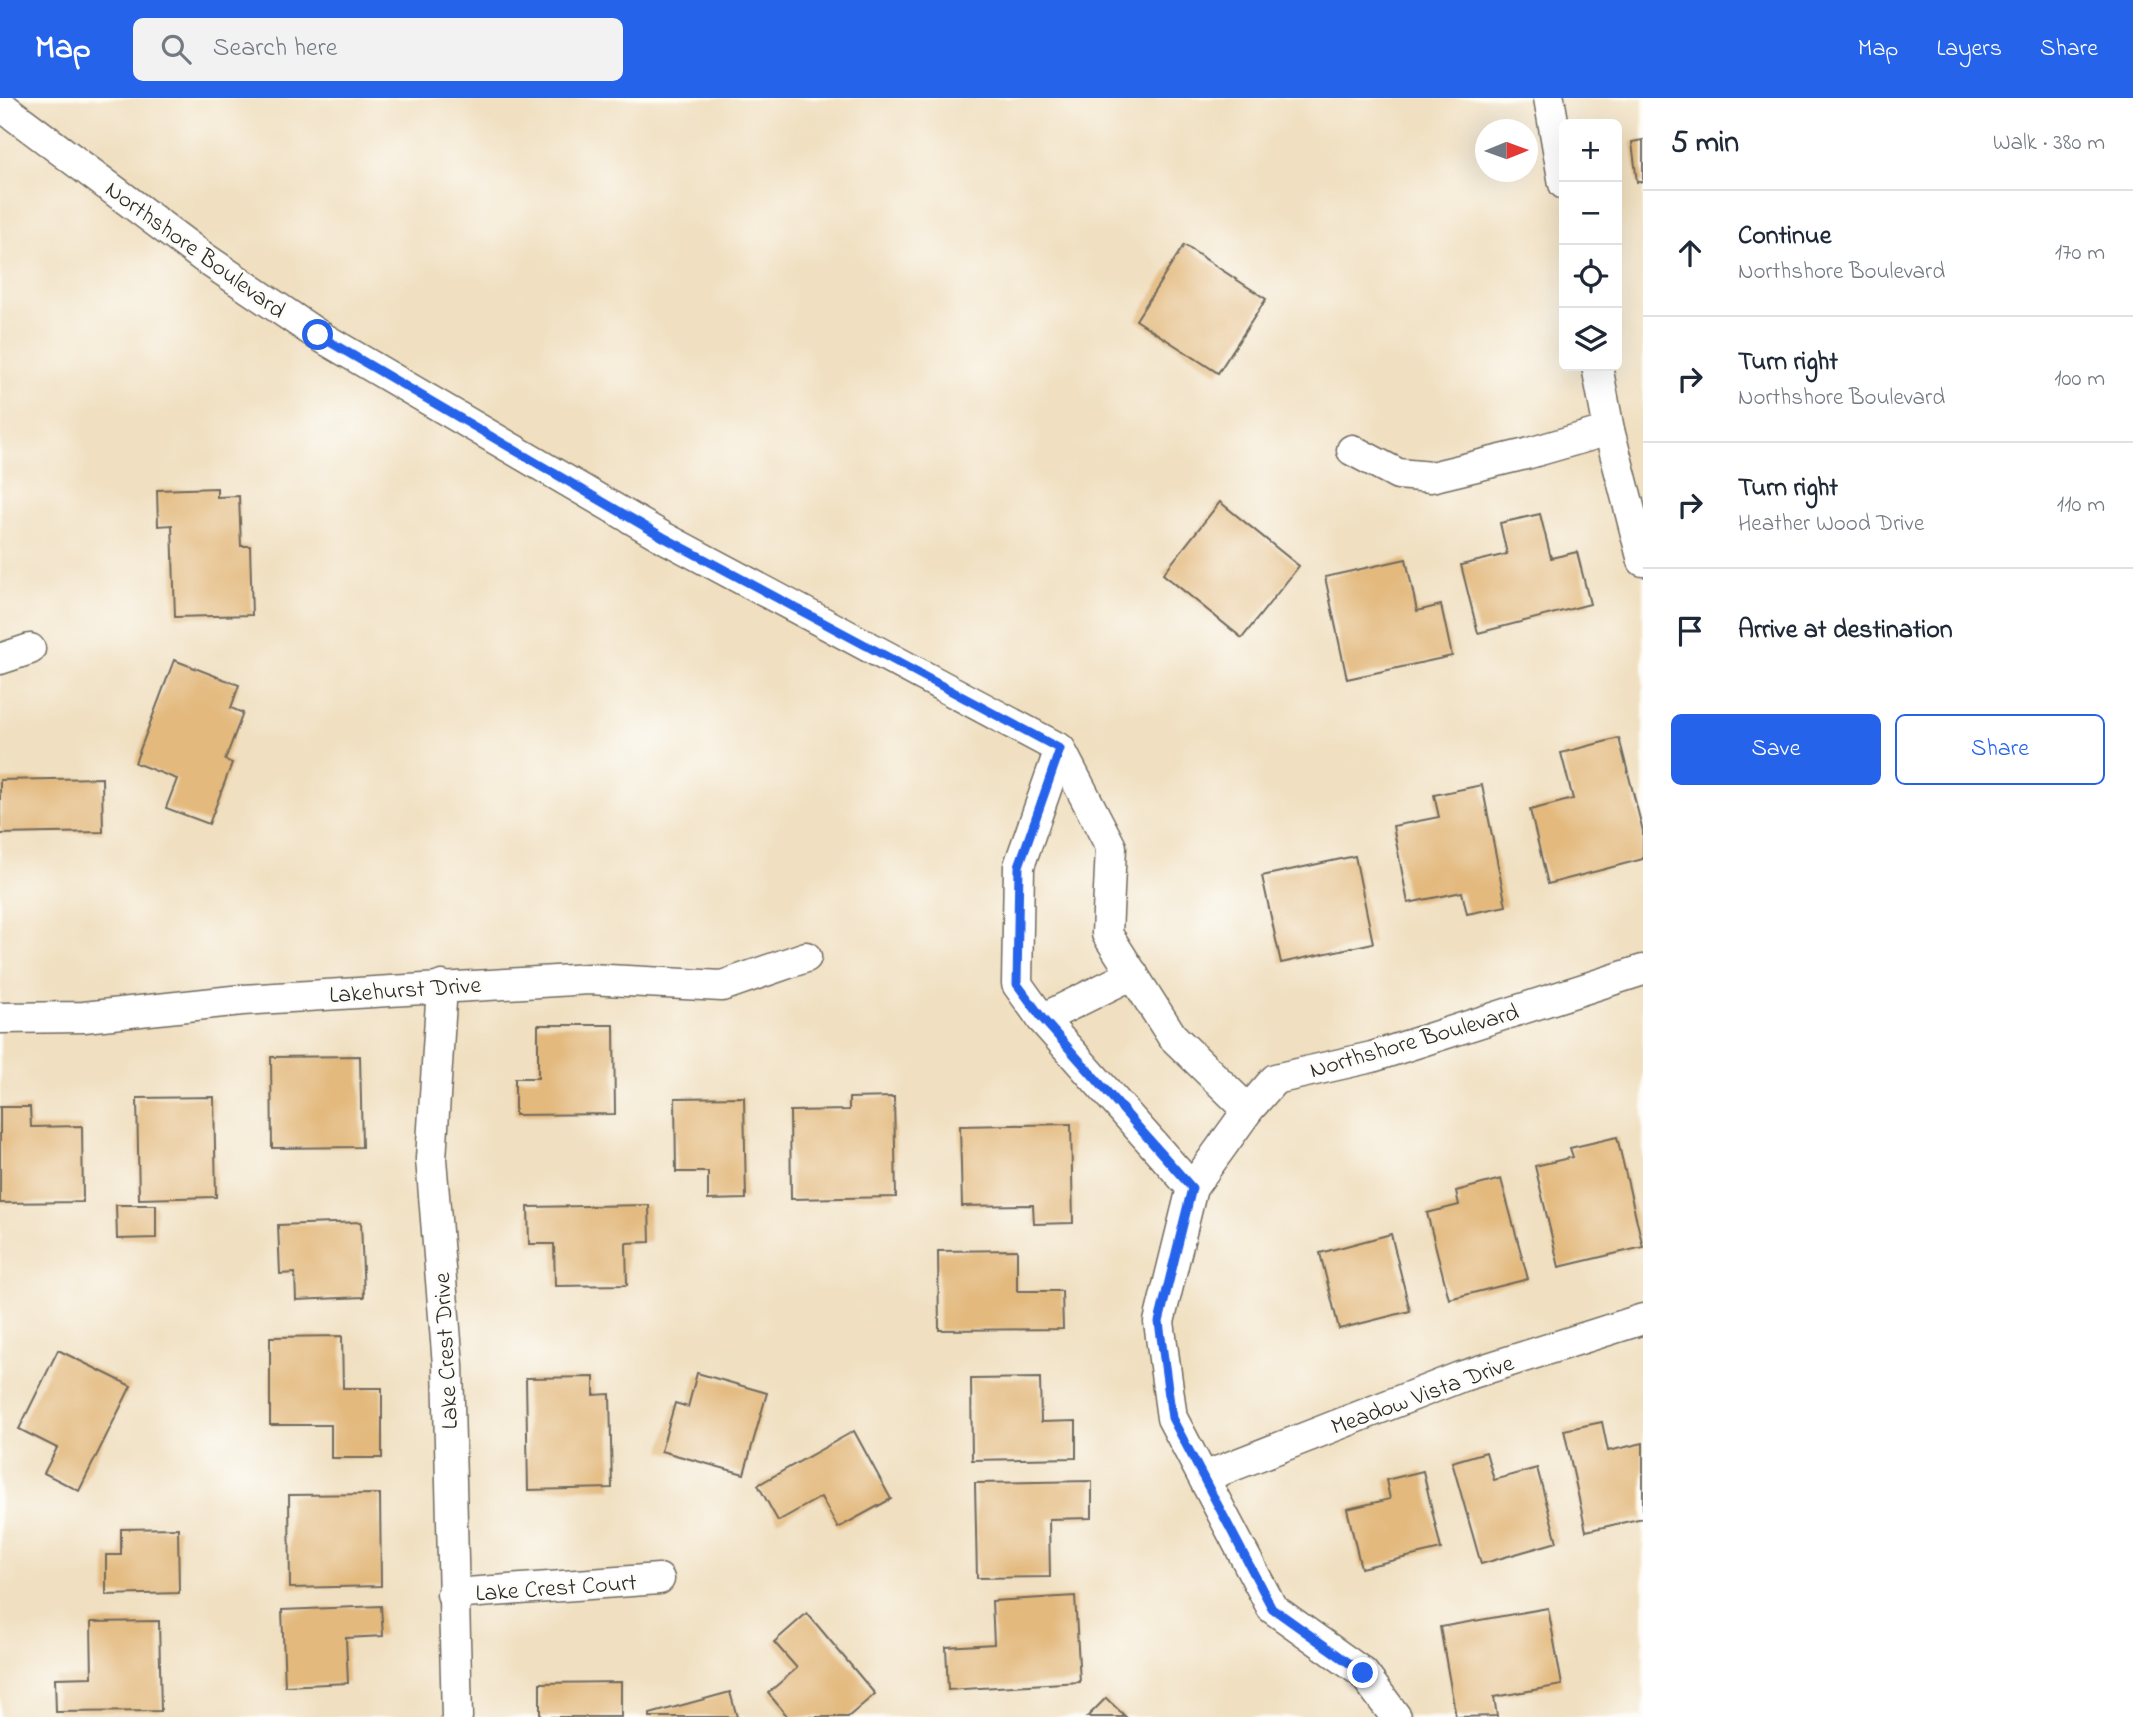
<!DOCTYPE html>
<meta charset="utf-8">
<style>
:root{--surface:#fff;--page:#f2f2f3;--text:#1f2937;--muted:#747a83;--line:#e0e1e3;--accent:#2563eb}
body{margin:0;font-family:"Indie Flower",sans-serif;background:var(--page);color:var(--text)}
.controls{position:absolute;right:21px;top:21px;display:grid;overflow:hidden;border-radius:10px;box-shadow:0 7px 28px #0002}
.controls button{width:63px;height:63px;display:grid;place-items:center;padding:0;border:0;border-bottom:2px solid var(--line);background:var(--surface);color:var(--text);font:35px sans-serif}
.compass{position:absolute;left:1475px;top:21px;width:63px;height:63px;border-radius:50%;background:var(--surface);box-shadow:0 7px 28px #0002;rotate:89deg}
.stop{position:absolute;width:21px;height:21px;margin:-16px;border:5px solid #2563eb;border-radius:50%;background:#fff}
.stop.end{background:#2563eb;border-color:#fff;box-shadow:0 2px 7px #0008}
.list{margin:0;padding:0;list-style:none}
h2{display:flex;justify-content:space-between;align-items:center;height:91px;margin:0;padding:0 28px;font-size:30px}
h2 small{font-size:23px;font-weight:400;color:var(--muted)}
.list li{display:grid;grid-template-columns:46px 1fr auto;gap:21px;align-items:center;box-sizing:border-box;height:126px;padding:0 28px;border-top:2px solid var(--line)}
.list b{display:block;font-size:26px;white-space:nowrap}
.list p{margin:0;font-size:23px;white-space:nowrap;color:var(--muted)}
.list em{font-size:23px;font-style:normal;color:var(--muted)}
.actions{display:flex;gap:14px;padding:21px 28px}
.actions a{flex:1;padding:16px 0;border:2px solid var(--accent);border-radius:10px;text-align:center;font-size:24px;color:var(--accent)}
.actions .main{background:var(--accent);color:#fff}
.icon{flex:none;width:38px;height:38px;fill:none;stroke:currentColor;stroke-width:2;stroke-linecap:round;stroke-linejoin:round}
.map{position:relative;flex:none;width:1643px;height:1619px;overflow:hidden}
header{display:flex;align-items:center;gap:42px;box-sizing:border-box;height:98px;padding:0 35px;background:var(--accent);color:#fff}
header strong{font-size:33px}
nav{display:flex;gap:38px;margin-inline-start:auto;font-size:24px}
.search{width:490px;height:63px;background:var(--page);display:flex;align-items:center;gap:18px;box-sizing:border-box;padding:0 24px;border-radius:10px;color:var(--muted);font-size:26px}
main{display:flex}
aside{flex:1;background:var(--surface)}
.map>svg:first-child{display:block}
.building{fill:#e3b97e}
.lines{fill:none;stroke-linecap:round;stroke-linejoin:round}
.street-casing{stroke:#706a5f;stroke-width:33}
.street{stroke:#fff;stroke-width:30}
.route{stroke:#2563eb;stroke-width:9}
.labels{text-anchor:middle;stroke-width:5;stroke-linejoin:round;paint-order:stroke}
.street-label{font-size:24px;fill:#2b2b2b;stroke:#fdfcf7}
</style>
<header>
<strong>Map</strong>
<div class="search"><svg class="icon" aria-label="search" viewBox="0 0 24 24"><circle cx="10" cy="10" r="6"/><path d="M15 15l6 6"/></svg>Search here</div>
<nav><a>Map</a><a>Layers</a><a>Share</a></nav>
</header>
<main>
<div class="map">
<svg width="1643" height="1619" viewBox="0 0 1643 1619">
<rect width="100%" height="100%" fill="#fdfcf7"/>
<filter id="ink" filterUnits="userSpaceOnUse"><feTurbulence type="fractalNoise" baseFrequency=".0143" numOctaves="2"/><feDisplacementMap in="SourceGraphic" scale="14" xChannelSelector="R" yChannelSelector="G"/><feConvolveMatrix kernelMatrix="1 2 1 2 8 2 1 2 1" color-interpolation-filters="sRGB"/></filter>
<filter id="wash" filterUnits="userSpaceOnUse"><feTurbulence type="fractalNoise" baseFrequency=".00686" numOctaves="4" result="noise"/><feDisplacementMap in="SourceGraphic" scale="28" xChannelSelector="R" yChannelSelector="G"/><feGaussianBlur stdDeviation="1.57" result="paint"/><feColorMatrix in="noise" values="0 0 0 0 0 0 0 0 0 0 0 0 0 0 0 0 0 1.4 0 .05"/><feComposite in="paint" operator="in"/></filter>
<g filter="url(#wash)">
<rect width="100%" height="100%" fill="#f0dfc0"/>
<g id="blocks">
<!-- building -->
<g class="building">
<path d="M1643,42V84H1637L1632,44Z"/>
<path d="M1184,147L1266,201L1218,275L1136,222Z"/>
<path d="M217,390V399L239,398L241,448H250L252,517L175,519L172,427L158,428L157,392Z"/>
<path d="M1220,404L1299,468L1242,540L1163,476Z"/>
<path d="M1540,416L1551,460L1577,454L1590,506L1478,535L1461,467L1507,456L1500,425Z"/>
<path d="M1406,461L1417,513L1441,507L1452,558L1347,581L1325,479Z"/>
<path d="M174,562L239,587L231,610L243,615L225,662L232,665L209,726L166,710L177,681L135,665Z"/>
<path d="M1619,640L1643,733V761L1548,786L1530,712L1573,701L1561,655Z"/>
<path d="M102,680L103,734L0,736V682Z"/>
<path d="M1482,687L1506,808L1467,816L1462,794L1408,805L1393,728L1439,719L1434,697Z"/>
<path d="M1355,758L1373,845L1281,865L1262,778Z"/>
<path d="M538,927H614L615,1016L515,1017V980H538Z"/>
<path d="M360,958L362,1049L272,1050L271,959Z"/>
<path d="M214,999L216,1099L139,1101L137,1000Z"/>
<path d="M744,999L746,1101L708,1102V1074H676L675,1000Z"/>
<path d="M894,999L896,1099L791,1101L790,1013L849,1012V1000Z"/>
<path d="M0,1009H30L31,1029L82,1028L83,1104L0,1105Z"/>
<path d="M1071,1026L1073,1125L1034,1126L1033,1107L962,1108L960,1028Z"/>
<path d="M1617,1039L1643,1149L1559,1169L1535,1068L1573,1059L1570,1050Z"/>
<path d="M1501,1081L1528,1181L1449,1201L1427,1115L1459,1107L1456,1093Z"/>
<path d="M116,1107H156V1140L117,1141Z"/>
<path d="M649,1107L650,1144L626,1145L627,1187L555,1188L554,1146H529L528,1109Z"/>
<path d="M361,1124L364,1199L296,1202L295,1175L280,1176L278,1127Z"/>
<path d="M1391,1136L1410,1213L1339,1231L1320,1155Z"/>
<path d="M1017,1152V1193H1062L1063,1231L939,1232L938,1153Z"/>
<path d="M342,1238L343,1290H382V1360H331V1327H270V1239Z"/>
<path d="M58,1252L131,1288L79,1393L44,1375L57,1350L19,1331Z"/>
<path d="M697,1275L767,1295L744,1376L661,1353L675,1305L688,1309Z"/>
<path d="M594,1279V1297L610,1296L612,1390L528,1392L526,1280Z"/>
<path d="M1040,1280L1041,1324L1076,1323V1360L972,1362L971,1281Z"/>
<path d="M1602,1324L1608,1353L1643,1345V1420L1586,1433L1564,1332Z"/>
<path d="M854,1333L891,1401L838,1430L821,1399L778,1423L758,1387Z"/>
<path d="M1486,1354L1494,1382L1537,1370L1557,1444L1481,1466L1452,1364Z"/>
<path d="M1423,1373L1441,1451L1361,1470L1347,1411L1390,1401L1386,1382Z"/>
<path d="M1092,1383V1420L1049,1421L1050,1479L977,1480L975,1385Z"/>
<path d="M380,1396L381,1488L290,1490L289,1397Z"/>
<path d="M178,1430L179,1495L106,1497V1457H121V1431Z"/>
<path d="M1075,1498L1080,1584L948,1592L946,1549L994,1546L992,1503Z"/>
<path d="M381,1508L383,1538L346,1540L348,1585L285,1588L282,1512Z"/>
<path d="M1548,1510L1562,1587L1494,1599L1497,1618L1456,1619L1440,1529Z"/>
<path d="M807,1515L875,1596L848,1619H788L768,1595L797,1570L774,1544Z"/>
<path d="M159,1523L161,1613L56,1614L55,1580L92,1579L91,1524Z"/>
<path d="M621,1584V1619H540V1585Z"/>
<path d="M730,1594L737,1619H650V1616Z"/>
<path d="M1106,1600L1126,1619H1087Z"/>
</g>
</g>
</g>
<g filter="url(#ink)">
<use href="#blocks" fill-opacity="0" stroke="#706a5f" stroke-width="2"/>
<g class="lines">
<defs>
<g id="street">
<path d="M1549,0L1564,86"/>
<path d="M0,7L203,159L318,237L663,439L1060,651L1111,749L1107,836L1172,938L1248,1012"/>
<path d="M1597,268L1609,332L1643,463"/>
<path d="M1352,352L1398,376L1431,379L1526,356L1609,332"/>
<path d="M0,561L30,551"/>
<path d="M1060,651L1019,768L1017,886L1042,921L1192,1090"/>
<path d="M442,888L431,1061L448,1267L457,1619"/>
<path d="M0,920L84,919L242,902L589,881L722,888L806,859"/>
<path d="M1042,921L1133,876"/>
<path d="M1204,1379L1460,1279L1643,1221"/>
<path d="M452,1496L659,1481"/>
<path d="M1396,1619L1363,1575L1272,1510L1172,1320L1159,1224L1192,1090L1248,1012L1275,981L1372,959L1643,872"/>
</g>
</defs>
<!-- street casing -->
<use href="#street" class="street-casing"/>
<!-- street -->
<use href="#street" class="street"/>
</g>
</g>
<g class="lines" filter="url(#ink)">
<!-- route -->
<path class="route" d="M318,237L663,439L1060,651L1019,768L1017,886L1042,920L1192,1090L1159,1224L1172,1320L1272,1510L1363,1575"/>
</g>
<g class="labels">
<!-- street labels -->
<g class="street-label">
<text transform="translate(196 151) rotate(36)" y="8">Northshore Boulevard</text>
<text transform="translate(405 891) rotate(-4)" y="8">Lakehurst Drive</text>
<text transform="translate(1414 942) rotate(-16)" y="8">Northshore Boulevard</text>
<text transform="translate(445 1253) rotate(-93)" y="8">Lake Crest Drive</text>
<text transform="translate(1422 1296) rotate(-20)" y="8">Meadow Vista Drive</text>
<text transform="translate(556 1489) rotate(-4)" y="8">Lake Crest Court</text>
</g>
</g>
</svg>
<div class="controls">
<button>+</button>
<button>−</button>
<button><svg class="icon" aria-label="locate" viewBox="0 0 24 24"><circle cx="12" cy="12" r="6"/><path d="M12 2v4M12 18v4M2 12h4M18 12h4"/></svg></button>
<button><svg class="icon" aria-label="layers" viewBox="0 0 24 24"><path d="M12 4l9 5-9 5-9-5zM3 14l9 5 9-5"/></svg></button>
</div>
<svg class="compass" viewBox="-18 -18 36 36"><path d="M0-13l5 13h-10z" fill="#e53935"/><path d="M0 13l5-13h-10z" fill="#747a83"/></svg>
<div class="stop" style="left:318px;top:237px"></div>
<div class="stop end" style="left:1363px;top:1575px"></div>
</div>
<aside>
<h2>5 min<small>Walk · 380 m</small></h2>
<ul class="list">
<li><svg class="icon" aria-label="ahead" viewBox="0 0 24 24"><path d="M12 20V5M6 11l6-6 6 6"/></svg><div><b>Continue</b><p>Northshore Boulevard</p></div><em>170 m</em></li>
<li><svg class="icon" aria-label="right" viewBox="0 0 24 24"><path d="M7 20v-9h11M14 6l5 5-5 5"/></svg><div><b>Turn right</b><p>Northshore Boulevard</p></div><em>100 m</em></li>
<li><svg class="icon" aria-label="right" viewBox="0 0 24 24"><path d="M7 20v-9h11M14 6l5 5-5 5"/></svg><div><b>Turn right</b><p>Heather Wood Drive</p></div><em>110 m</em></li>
<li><svg class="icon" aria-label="arrive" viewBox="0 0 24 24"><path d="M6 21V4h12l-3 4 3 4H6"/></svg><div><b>Arrive at destination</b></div></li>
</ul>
<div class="actions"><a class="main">Save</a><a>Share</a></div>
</aside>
</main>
